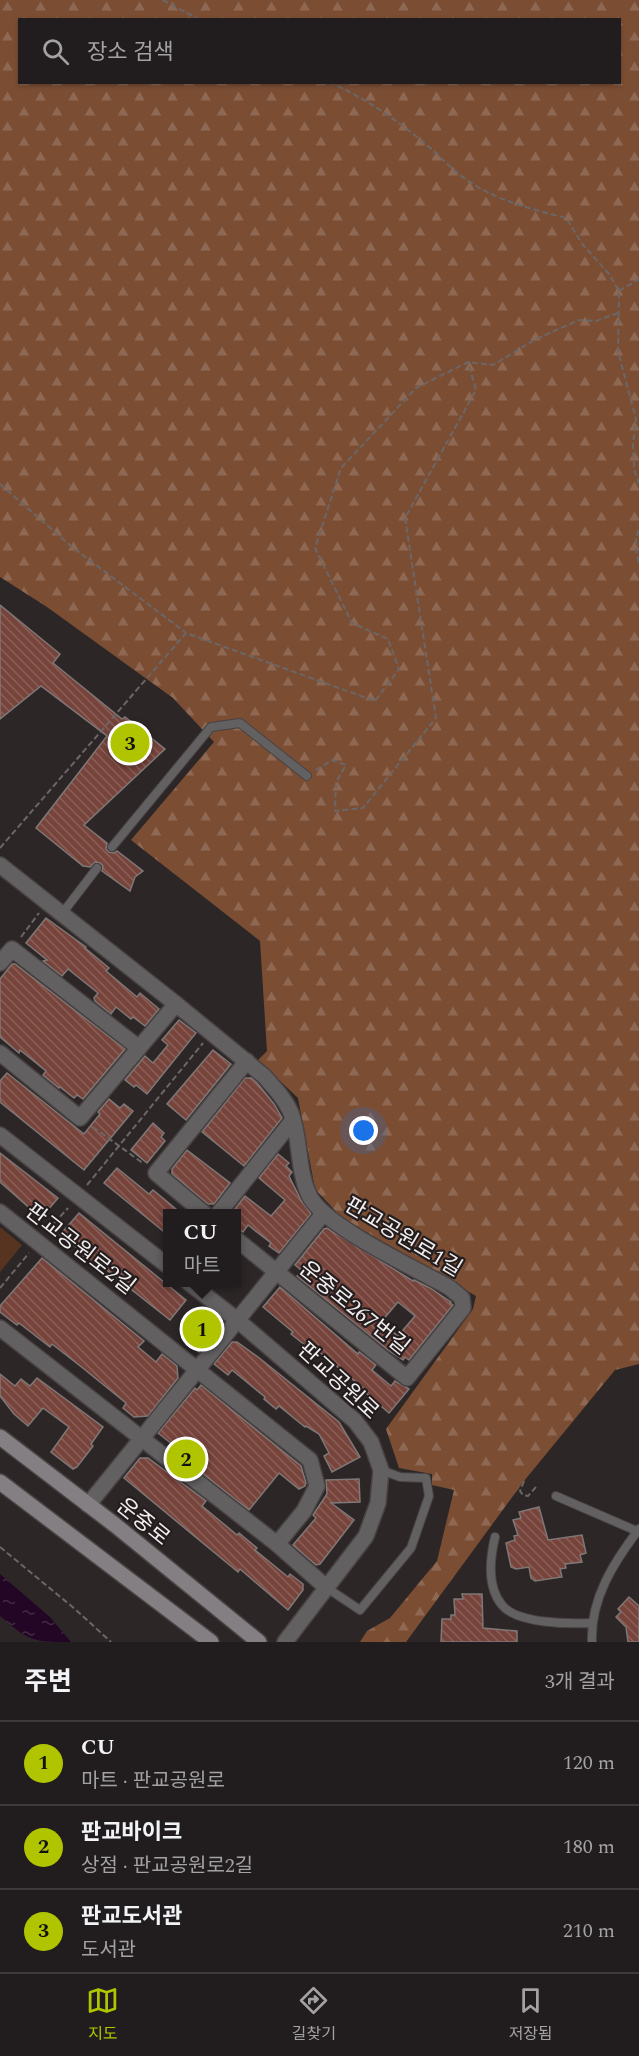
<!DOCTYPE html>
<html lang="ko">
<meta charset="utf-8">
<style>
:root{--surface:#211c1d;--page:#2d292a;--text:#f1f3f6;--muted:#a2a1a4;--line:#3e3a3b;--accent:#b0c500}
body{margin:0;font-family:Spectral,"Noto Sans KR",serif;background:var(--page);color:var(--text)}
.you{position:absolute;left:364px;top:1131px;width:21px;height:21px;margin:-15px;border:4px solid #fff;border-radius:50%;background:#1a73e8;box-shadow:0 0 0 9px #1a73e833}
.badge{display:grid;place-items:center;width:39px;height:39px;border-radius:50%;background:var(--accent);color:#111;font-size:20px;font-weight:700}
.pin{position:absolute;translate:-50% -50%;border:3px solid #fff;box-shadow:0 2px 6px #0006}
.popup{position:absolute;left:163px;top:1209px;width:78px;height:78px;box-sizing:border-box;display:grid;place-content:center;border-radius:0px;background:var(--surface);filter:drop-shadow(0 2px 4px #0005);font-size:20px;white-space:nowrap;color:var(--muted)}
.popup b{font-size:22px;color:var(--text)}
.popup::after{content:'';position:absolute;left:50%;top:100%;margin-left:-12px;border:12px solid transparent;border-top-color:var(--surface)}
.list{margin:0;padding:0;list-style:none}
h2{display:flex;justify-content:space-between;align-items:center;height:78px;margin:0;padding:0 24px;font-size:26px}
h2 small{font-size:20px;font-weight:400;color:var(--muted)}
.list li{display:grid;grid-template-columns:39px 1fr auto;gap:18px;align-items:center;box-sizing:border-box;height:84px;padding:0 24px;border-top:2px solid var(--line)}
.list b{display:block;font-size:22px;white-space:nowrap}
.list p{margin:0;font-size:20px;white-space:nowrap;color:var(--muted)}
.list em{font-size:20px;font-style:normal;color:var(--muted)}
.icon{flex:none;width:33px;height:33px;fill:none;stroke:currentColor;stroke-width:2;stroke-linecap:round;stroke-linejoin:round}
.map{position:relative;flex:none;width:639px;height:1642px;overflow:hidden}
.search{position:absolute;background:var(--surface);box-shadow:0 2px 4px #0004;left:18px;right:18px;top:18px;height:66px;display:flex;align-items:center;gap:15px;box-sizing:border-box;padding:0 21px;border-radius:0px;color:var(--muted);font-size:22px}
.sheet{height:330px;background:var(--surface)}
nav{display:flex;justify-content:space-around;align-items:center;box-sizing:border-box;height:84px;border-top:2px solid var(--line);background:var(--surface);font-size:16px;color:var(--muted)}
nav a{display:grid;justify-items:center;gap:3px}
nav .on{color:var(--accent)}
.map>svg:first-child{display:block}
.forest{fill:url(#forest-firs);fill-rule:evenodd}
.green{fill:#56341f}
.water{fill:url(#water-ripples)}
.building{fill:url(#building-back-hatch);stroke:#7f7877;stroke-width:1.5;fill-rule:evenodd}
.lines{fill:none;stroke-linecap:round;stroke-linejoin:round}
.service-casing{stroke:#484243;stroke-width:10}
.minor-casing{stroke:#484243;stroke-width:18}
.secondary-casing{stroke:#484243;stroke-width:18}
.path{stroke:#6b6667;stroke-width:2;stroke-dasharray:6 3;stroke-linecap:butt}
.service{stroke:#636061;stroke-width:8}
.minor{stroke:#636061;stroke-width:15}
.secondary{stroke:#847f82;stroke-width:15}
.labels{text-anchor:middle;stroke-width:4.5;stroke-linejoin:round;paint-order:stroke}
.street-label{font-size:22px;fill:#f2eeef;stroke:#231d1e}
</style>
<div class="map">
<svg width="639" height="1642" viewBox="0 0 639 1642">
<defs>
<pattern id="forest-firs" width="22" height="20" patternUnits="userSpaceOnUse" patternTransform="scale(1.5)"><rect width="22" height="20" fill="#7b4e34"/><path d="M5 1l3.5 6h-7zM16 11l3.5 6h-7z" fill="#8e6852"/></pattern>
<pattern id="water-ripples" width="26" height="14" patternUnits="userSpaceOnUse" patternTransform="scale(1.5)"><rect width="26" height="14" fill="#230626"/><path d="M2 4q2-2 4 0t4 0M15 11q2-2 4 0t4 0" fill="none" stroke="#432b46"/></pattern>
<pattern id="building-back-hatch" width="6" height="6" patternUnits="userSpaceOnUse" patternTransform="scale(1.5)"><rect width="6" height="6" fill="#77443c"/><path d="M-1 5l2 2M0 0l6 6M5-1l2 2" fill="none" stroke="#8b5f58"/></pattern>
</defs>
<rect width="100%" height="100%" fill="#2c2627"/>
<!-- forest -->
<path class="forest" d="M0,0H639V1364L615,1370L524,1481L406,1642H360L367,1631L390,1618L437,1561L454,1490L432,1485V1474L399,1468L386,1429L473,1309L476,1296L342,1218L315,1189L298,1098L258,1060L267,1051L260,941L131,840L214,742L173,698L47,607L0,577ZM20,20H620V82H20Z"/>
<!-- green -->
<path class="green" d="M0,1227L22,1245L0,1272Z"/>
<!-- water -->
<path class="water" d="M0,1574L50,1617L71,1642C33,1642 30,1642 0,1616Z"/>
<!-- building -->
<g class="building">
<path d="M0,605L60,654L53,663L122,719L125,717L165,749L84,825L107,843L106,849L109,852L114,853L117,851L143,871L135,877L130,891L102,871L103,866L100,863L95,862L90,867L83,866L36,828L107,736L41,686L0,719Z"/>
<path d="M46,918L86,947L85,948L109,968L106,971L137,997L140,993L159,1009L145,1026L133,1017L131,1019L116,1007L111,1014L95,1001L94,998L98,993L68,969L62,976L43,961L47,960L26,943Z"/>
<path d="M12,964H15L125,1049L83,1099L77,1095L74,1098L60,1087L59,1088L43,1075L46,1071L20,1050L19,1053L0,1037V979Z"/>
<path d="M179,1020L196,1033L147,1094L136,1085L134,1087L125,1080L145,1056L153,1063L168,1045L162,1040Z"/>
<path d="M213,1050L231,1064L186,1120L167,1104Z"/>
<path d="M7,1073L84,1134L100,1114L98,1112L109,1099L120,1108L124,1104L133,1111L84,1170L0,1102V1081Z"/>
<path d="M245,1078H252L257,1083L274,1104L282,1118L244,1166L202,1132Z"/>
<path d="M153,1123L164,1133L161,1137L165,1141L147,1163L131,1150Z"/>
<path d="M187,1150L230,1183L214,1204H208L172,1174V1169Z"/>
<path d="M0,1153L58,1198L41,1218L0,1182Z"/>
<path d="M278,1154L289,1163L286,1166L292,1172L289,1176L301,1200L311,1214L279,1253L269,1246L271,1243L248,1225L243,1232L237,1229V1214H231L245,1196L271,1216L285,1200L259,1178Z"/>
<path d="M117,1168L149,1194L153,1190L182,1214H168V1235L104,1183Z"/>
<path d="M79,1213L186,1300L170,1320L99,1264L96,1267L83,1256L85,1254L60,1235Z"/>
<path d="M327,1228L413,1281L414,1280L430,1288L451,1302L450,1303L453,1305L409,1360L405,1357L403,1360L388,1350L297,1276L301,1270L295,1265L324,1229ZM398,1302L415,1316L398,1336L381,1322Z"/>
<path d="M42,1258L144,1341L138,1347L156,1362L162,1354L177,1366L178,1378L148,1416L134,1417L123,1408L126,1403L79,1365L52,1344L50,1347L19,1323L17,1325L0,1312V1306Z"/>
<path d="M280,1287L358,1354L359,1352L376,1365L372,1370L391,1386L395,1381L409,1389L389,1413L367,1394L368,1392L313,1347L311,1350L291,1334L293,1332L263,1307Z"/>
<path d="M204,1313L214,1322V1334L199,1352L183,1339Z"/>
<path d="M232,1342H237L258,1357L339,1422L360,1457L332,1472L324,1456L329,1453L319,1434L306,1426L305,1427L279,1406L276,1409L264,1399L265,1397L232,1370L228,1375L214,1364Z"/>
<path d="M0,1374L15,1386L21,1379L30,1386L37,1378L103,1427L91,1444L93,1446L77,1467L73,1469L51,1452L69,1427L43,1408L28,1426L14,1414L0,1396Z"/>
<path d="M201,1385L301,1466L306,1483L305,1486L299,1489L279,1473L249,1510L179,1455L182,1452L158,1433L195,1388L197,1390Z"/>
<path d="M140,1458H148L206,1501L202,1506L237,1535L239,1533L257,1548L255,1550L288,1577L290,1574L303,1584V1590L288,1610L240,1569L238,1572L124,1478Z"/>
<path d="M359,1479L360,1502L331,1503L354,1520L320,1564L316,1565L293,1545L316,1518L313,1515L327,1494L326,1480Z"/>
<path d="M539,1507L548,1540L582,1535L586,1553L580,1555L582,1562L565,1564L566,1568L560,1569L562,1577L535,1581L531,1578L529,1567L516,1569L511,1567L506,1543L515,1540L514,1536L518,1535L513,1520L521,1518L519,1512Z"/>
<path d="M462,1594H482L483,1628L517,1631V1642H441L442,1619H451V1615H455L454,1599H463Z"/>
<path d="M629,1597L639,1606V1642H628L626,1627L616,1617L621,1612L618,1609Z"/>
</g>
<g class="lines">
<defs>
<g id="service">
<path d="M112,847L211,727L240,723L307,776"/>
<path d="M61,915L97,868"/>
<path d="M556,1496L639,1532"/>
<path d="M495,1537C490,1558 487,1587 502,1605C517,1624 570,1624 592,1623"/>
<path d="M327,1588L360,1610L411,1548L429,1496L426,1478L400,1477L381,1470"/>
<path d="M592,1642C590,1599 614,1562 639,1529"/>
</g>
<g id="minor">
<path d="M0,865L176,1004L264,1076C274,1087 285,1099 291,1113C301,1139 297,1169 309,1195C323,1226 417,1269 450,1288L462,1298L463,1308L407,1378L236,1239"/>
<path d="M0,963L12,949L139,1048"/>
<path d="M0,1053L80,1118L176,1004"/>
<path d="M0,1135L168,1266"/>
<path d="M0,1212L310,1460L317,1486L304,1511L277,1544"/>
<path d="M205,1214L156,1173L247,1061"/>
<path d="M218,1214L293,1120"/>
<path d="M188,1282L236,1319L355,1421L371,1442L381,1470L378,1503L366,1536L285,1642"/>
<path d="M0,1328L277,1544L327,1588"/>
<path d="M88,1505L323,1214"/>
</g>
<g id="secondary">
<path d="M0,1437L115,1525L259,1642"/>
<path d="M0,1482L211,1642"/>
</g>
</defs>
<!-- service casing -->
<use href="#service" class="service-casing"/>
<!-- minor casing -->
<use href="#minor" class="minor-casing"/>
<!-- secondary casing -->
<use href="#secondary" class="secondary-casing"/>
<!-- path -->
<g class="path">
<path d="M163,0L200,20"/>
<path d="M329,82C363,97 394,118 422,141C437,153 449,167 464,178C494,200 531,209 566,218L583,245L609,274L619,291L618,351L636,419L633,445L634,469L639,484"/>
<path d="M619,291L639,279"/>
<path d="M0,484L72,547L185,632"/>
<path d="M639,530C634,540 636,552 639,563"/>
<path d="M316,770L332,760L346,765L336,782L335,811L363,808L436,718L405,518L476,390L468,362"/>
<path d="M0,848L186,633L375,701L399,669L388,639L352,623L315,548L341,468L416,388L468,362L493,365L534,340L579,320L596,321L618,313"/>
<path d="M21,937L39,913"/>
<path d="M93,1127L144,1164"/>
<path d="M87,1185L203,1043"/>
<path d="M48,1230L68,1208"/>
<path d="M0,1288L29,1253"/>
<path d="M524,1481L520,1491L523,1495L528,1496L536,1487"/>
<path d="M0,1547L75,1609L111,1642"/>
</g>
<!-- service -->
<use href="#service" class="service"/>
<!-- minor -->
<use href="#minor" class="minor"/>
<!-- secondary -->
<use href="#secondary" class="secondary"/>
</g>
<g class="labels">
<!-- street labels -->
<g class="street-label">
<text transform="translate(404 1236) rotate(31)" y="8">판교공원로1길</text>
<text transform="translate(81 1248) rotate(38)" y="8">판교공원로2길</text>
<text transform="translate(355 1307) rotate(39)" y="8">운중로267번길</text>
<text transform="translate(339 1380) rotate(43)" y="8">판교공원로</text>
<text transform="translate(144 1521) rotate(39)" y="8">운중로</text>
</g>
</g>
</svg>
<div class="you"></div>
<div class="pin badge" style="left:202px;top:1329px">1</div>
<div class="popup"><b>CU</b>마트</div>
<div class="pin badge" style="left:186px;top:1459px">2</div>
<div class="pin badge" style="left:130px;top:743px">3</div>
<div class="search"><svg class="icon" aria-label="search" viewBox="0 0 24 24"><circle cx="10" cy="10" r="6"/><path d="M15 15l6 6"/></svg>장소 검색</div>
</div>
<section class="sheet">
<h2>주변<small>3개 결과</small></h2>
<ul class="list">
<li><span class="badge">1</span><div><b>CU</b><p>마트 · 판교공원로</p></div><em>120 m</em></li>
<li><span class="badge">2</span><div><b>판교바이크</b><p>상점 · 판교공원로2길</p></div><em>180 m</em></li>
<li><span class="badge">3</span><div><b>판교도서관</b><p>도서관</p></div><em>210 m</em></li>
</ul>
</section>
<nav>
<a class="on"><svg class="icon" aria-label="map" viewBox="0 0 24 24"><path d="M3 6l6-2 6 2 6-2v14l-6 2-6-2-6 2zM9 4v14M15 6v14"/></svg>지도</a>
<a><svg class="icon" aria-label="directions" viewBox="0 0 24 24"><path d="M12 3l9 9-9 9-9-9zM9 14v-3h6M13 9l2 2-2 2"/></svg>길찾기</a>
<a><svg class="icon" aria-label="saved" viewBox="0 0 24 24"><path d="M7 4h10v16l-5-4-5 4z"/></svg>저장됨</a>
</nav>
